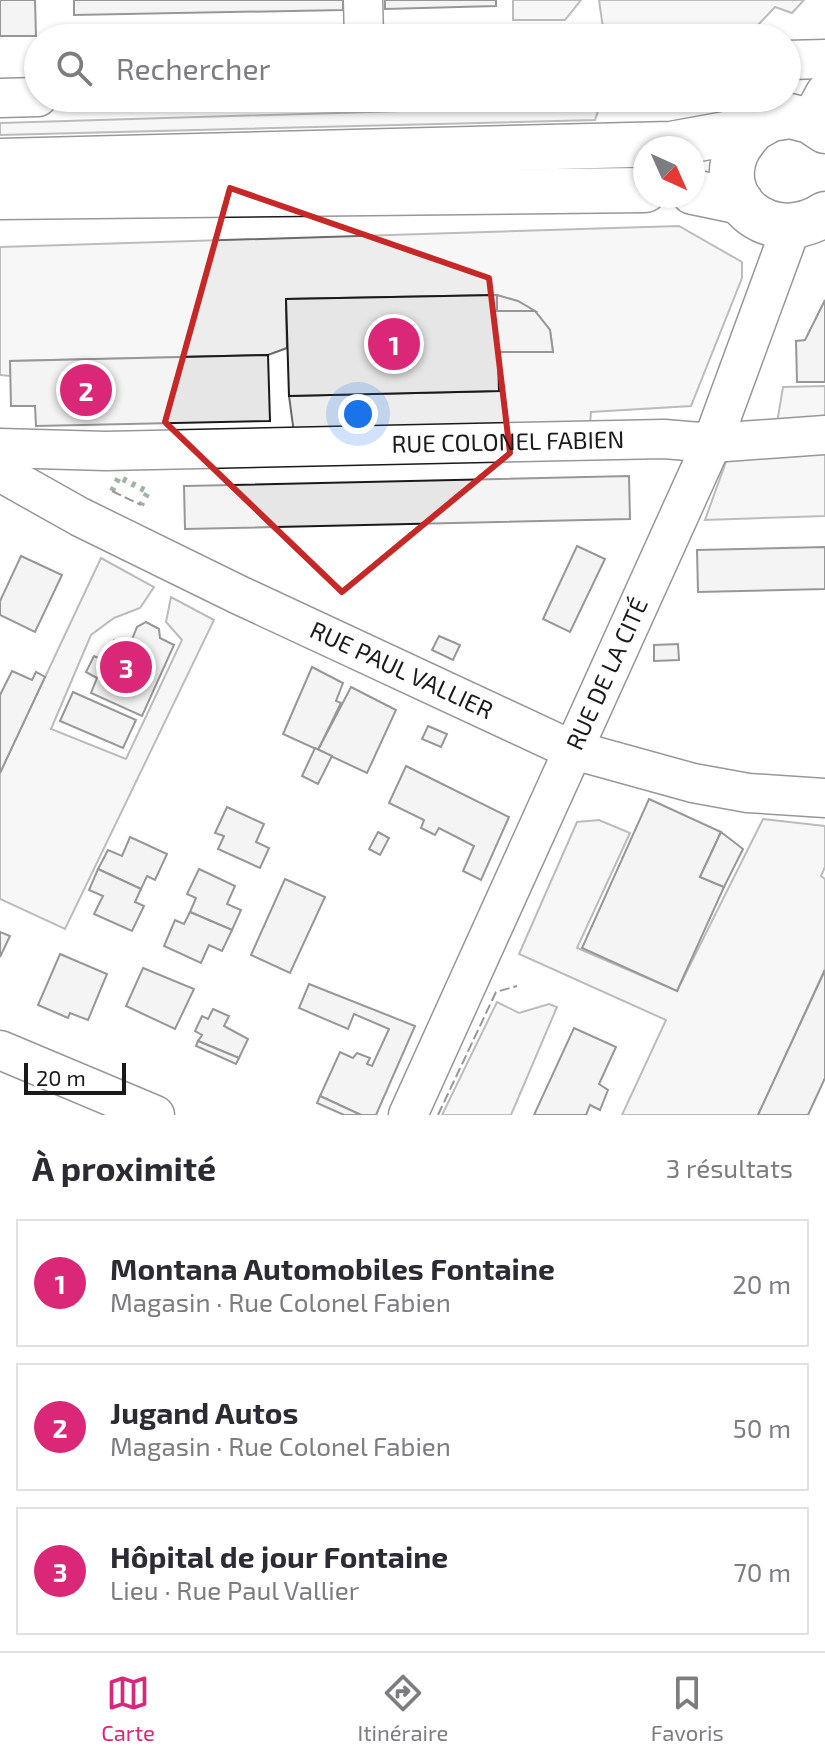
<!DOCTYPE html>
<html lang="fr">
<meta charset="utf-8">
<style>
:root{--surface:#fff;--page:#f2f2f3;--text:#2b2b33;--muted:#7c7c81;--line:#e1e1e2;--accent:#db2777}
body{margin:0;font-family:"Exo 2",sans-serif;background:var(--page);color:var(--text)}
.compass{position:absolute;left:633px;top:136px;width:72px;height:72px;border-radius:50%;background:var(--surface);box-shadow:0 2px 6px #0004;rotate:135deg}
.scale{position:absolute;left:24px;bottom:20px;width:102px;box-sizing:border-box;padding-left:8px;border:4px solid #1a1a1a;border-top:0;font-size:22px;line-height:28px;white-space:nowrap;color:#1a1a1a;-webkit-text-stroke:6px #fff;paint-order:stroke}
.you{position:absolute;left:358px;top:414px;width:28px;height:28px;margin:-20px;border:6px solid #fff;border-radius:50%;background:#1a73e8;box-shadow:0 0 0 12px #1a73e833}
.badge{display:grid;place-items:center;width:52px;height:52px;border-radius:50%;background:var(--accent);color:#fff;font-size:26px;font-weight:700}
.pin{position:absolute;translate:-50% -50%;border:4px solid #fff;box-shadow:0 2px 8px #0006}
.list{margin:0;padding:0;list-style:none}
h2{display:flex;justify-content:space-between;align-items:center;height:104px;margin:0;padding:0 32px;font-size:34px}
h2 small{font-size:26px;font-weight:400;color:var(--muted)}
.list li{display:grid;grid-template-columns:52px 1fr auto;gap:24px;align-items:center;box-sizing:border-box;height:128px;margin:0 16px 16px;padding:0 16px;border:2px solid var(--line);border-radius:0px}
.list b{display:block;font-size:30px;white-space:nowrap}
.list p{margin:0;font-size:26px;white-space:nowrap;color:var(--muted)}
.list em{font-size:26px;font-style:normal;color:var(--muted)}
.icon{flex:none;width:44px;height:44px;fill:none;stroke:currentColor;stroke-width:2;stroke-linecap:round;stroke-linejoin:round}
.map{position:relative;flex:none;width:825px;height:1115px;overflow:hidden}
.search{position:absolute;background:var(--surface);box-shadow:0 2px 6px #0004;left:24px;right:24px;top:24px;height:88px;display:flex;align-items:center;gap:20px;box-sizing:border-box;padding:0 28px;border-radius:44px;color:var(--muted);font-size:30px}
.sheet{height:536px;background:var(--surface)}
nav{display:flex;justify-content:space-around;align-items:center;box-sizing:border-box;height:112px;border-top:2px solid var(--line);background:var(--surface);font-size:22px;color:var(--muted)}
nav a{display:grid;justify-items:center;gap:4px}
nav .on{color:var(--accent)}
.map>svg:first-child{display:block}
.built{fill:#ededed;stroke:#6a6a6a;stroke-width:2}
.building{fill:#e6e6e6;stroke:#1a1a1a;stroke-width:2}
.lines{fill:none;stroke-linecap:round;stroke-linejoin:round}
.minor-casing{stroke:#1a1a1a;stroke-width:41}
.major-casing{stroke:#1a1a1a;stroke-width:47}
.minor{stroke:#fff;stroke-width:38}
.major{stroke:#fff;stroke-width:44}
.hedge{stroke:#2b5a34;stroke-width:6;stroke-dasharray:4 6;stroke-linecap:butt}
.fence{stroke:#1a1a1a;stroke-width:2;stroke-dasharray:10 4;stroke-linecap:butt}
.marked{fill:none;stroke:#c62828;stroke-width:6;stroke-linejoin:round}
.labels{text-anchor:middle;stroke-width:6;stroke-linejoin:round;paint-order:stroke}
.street-label{font-size:24px;fill:#1a1a1a;stroke:#fff}
</style>
<div class="map">
<svg width="825" height="1115" viewBox="0 0 825 1115">
<rect width="100%" height="100%" fill="#fff"/>
<!-- built -->
<g class="built">
<path d="M513,0H581L565,20H513Z"/>
<path d="M599,0H804L792,13L775,7L758,25L603,28Z"/>
<path d="M600,105L595,120L0,135V123Z"/>
<path d="M679,226L742,262V278L691,406L591,412L590,425L294,433L289,396L499,391L498,352L553,351L550,330L535,311L497,295L286,299L287,348L268,355L10,361V376L0,375V247Z"/>
<path d="M825,386V422L777,423L783,387Z"/>
<path d="M825,452V516L705,520L727,459Z"/>
<path d="M101,558L154,587L140,608L114,618L91,635L51,729L126,759L182,640L166,622L171,597L214,620L65,929L0,899V773Z"/>
<path d="M763,819L825,826V867L821,876L825,879V969L758,1115H622L666,1020L519,954L577,822L599,820L630,833L577,948L677,991Z"/>
<path d="M497,1002L519,1013L549,1004L557,1007L511,1115H442Z"/>
</g>
<!-- building -->
<g class="building">
<path d="M0,0H35L36,36H0Z"/>
<path d="M74,0H343V10L74,15Z"/>
<path d="M385,0H496V6L385,9Z"/>
<path d="M497,295V311H535L550,330L553,352H498L499,391L289,396L286,299Z"/>
<path d="M497,295L518,301L535,311H497Z"/>
<path d="M825,300V382H797L796,341L805,340Z"/>
<path d="M268,355L270,421L36,426L35,406H11L10,361Z"/>
<path d="M629,476L630,519L185,529L184,486Z"/>
<path d="M577,546L605,559L570,632L543,619Z"/>
<path d="M825,547V589L698,592L697,550Z"/>
<path d="M21,556L62,575L35,632L0,615V601Z"/>
<path d="M146,622L159,629L160,638L174,645L142,716L91,693L97,678L86,672L94,656L105,661L114,640L129,647L137,627Z"/>
<path d="M439,636L460,645L453,660L432,650Z"/>
<path d="M678,644L679,660L654,661V645Z"/>
<path d="M312,667L343,683L336,701L341,703L318,750L283,734Z"/>
<path d="M12,671L32,680L36,672L45,677L0,773V695Z"/>
<path d="M351,687L396,710L367,773L318,750Z"/>
<path d="M73,692L136,720L123,748L60,721Z"/>
<path d="M428,726L447,734L441,747L422,739Z"/>
<path d="M315,748L332,756L318,784L302,776Z"/>
<path d="M406,766L509,817L481,880L463,871L474,846L439,828L435,835L421,828L424,820L389,803Z"/>
<path d="M649,799L721,832L700,877L724,887L677,991L582,948Z"/>
<path d="M227,807L264,824L256,842L269,848L260,868L218,849L224,836L215,833Z"/>
<path d="M378,832L389,838L380,855L369,849Z"/>
<path d="M721,832L743,849L724,887L700,877Z"/>
<path d="M130,837L167,854L155,880L147,876L141,889L98,869L108,850L122,856Z"/>
<path d="M98,869L141,889L135,902L144,906L132,931L94,914L103,896L89,890Z"/>
<path d="M199,869L235,886L227,904L241,910L232,930L190,912L196,898L187,894Z"/>
<path d="M285,879L325,897L290,973L251,955Z"/>
<path d="M190,912L232,930L222,951L209,945L201,963L164,946L175,920L184,924Z"/>
<path d="M0,932L10,936L0,957Z"/>
<path d="M60,954L107,974L88,1020L70,1013L68,1018L38,1005Z"/>
<path d="M143,968L194,989L175,1029L126,1006Z"/>
<path d="M825,970V1078L808,1115H758Z"/>
<path d="M309,984L415,1026L376,1115H361L320,1096L340,1052L353,1058L357,1053L370,1058L367,1064L372,1066L389,1029L354,1014L348,1029L299,1008Z"/>
<path d="M213,1009L229,1016L224,1026L248,1039L239,1058L198,1041L202,1035L195,1031L202,1016L208,1019Z"/>
<path d="M574,1028L616,1047L599,1084L608,1090L600,1110L590,1105L586,1115H534Z"/>
<path d="M198,1041L239,1058L236,1064L196,1046Z"/>
<path d="M320,1096L361,1115H344L317,1103Z"/>
</g>
<g class="lines">
<defs>
<g id="minor">
<path d="M363,0L364,38"/>
<path d="M787,60L825,59"/>
<path d="M0,98L38,97"/>
<path d="M810,121L825,93"/>
<path id="s1" d="M0,448L106,451L664,439L712,443L825,435"/>
<path id="s2" d="M0,472L80,517L239,595L570,749L693,783L748,793L825,798"/>
<path d="M0,1050L155,1115"/>
<path id="s3" d="M408,1115L712,443L791,228"/>
</g>
<g id="major">
<path d="M753,129C748,135 742,142 738,149C712,202 773,248 825,214"/>
<path d="M0,161L671,144L753,129L771,119L790,116L810,121L825,131"/>
<path d="M693,192L741,202"/>
<path d="M0,197L645,190"/>
</g>
</defs>
<!-- minor casing -->
<use href="#minor" class="minor-casing"/>
<!-- major casing -->
<use href="#major" class="major-casing"/>
<!-- minor -->
<use href="#minor" class="minor"/>
<!-- major -->
<use href="#major" class="major"/>
<!-- hedge -->
<path class="hedge" d="M112,491L119,477L148,492L141,505"/>
<!-- fence -->
<g class="fence">
<path d="M112,491L141,505"/>
<path d="M438,1115L496,992L517,986"/>
</g>
</g>
<!-- marked area -->
<path d="M0 0H825V1115H0ZM230,188L489,278L510,453L342,592L165,422Z" fill="#fff" fill-opacity=".55" fill-rule="evenodd"/>
<path class="marked" d="M230,188L489,278L510,453L342,592L165,422Z"/>
<g class="labels">
<!-- street labels -->
<g class="street-label">
<text dy="8" stroke="none"><textPath href="#s1" startOffset="508">RUE COLONEL FABIEN</textPath></text>
<text dy="8" stroke="none"><textPath href="#s2" startOffset="448">RUE PAUL VALLIER</textPath></text>
<text dy="8" stroke="none"><textPath href="#s3" startOffset="484">RUE DE LA CITÉ</textPath></text>
</g>
</g>
</svg>
<svg class="compass" viewBox="-18 -18 36 36"><path d="M0-13l5 13h-10z" fill="#e53935"/><path d="M0 13l5-13h-10z" fill="#7c7c81"/></svg>
<div class="scale">20 m</div>
<div class="you"></div>
<div class="pin badge" style="left:394px;top:344px">1</div>
<div class="pin badge" style="left:86px;top:390px">2</div>
<div class="pin badge" style="left:126px;top:667px">3</div>
<div class="search"><svg class="icon" aria-label="search" viewBox="0 0 24 24"><circle cx="10" cy="10" r="6"/><path d="M15 15l6 6"/></svg>Rechercher</div>
</div>
<section class="sheet">
<h2>À proximité<small>3 résultats</small></h2>
<ul class="list">
<li><span class="badge">1</span><div><b>Montana Automobiles Fontaine</b><p>Magasin · Rue Colonel Fabien</p></div><em>20 m</em></li>
<li><span class="badge">2</span><div><b>Jugand Autos</b><p>Magasin · Rue Colonel Fabien</p></div><em>50 m</em></li>
<li><span class="badge">3</span><div><b>Hôpital de jour Fontaine</b><p>Lieu · Rue Paul Vallier</p></div><em>70 m</em></li>
</ul>
</section>
<nav>
<a class="on"><svg class="icon" aria-label="map" viewBox="0 0 24 24"><path d="M3 6l6-2 6 2 6-2v14l-6 2-6-2-6 2zM9 4v14M15 6v14"/></svg>Carte</a>
<a><svg class="icon" aria-label="directions" viewBox="0 0 24 24"><path d="M12 3l9 9-9 9-9-9zM9 14v-3h6M13 9l2 2-2 2"/></svg>Itinéraire</a>
<a><svg class="icon" aria-label="saved" viewBox="0 0 24 24"><path d="M7 4h10v16l-5-4-5 4z"/></svg>Favoris</a>
</nav>
